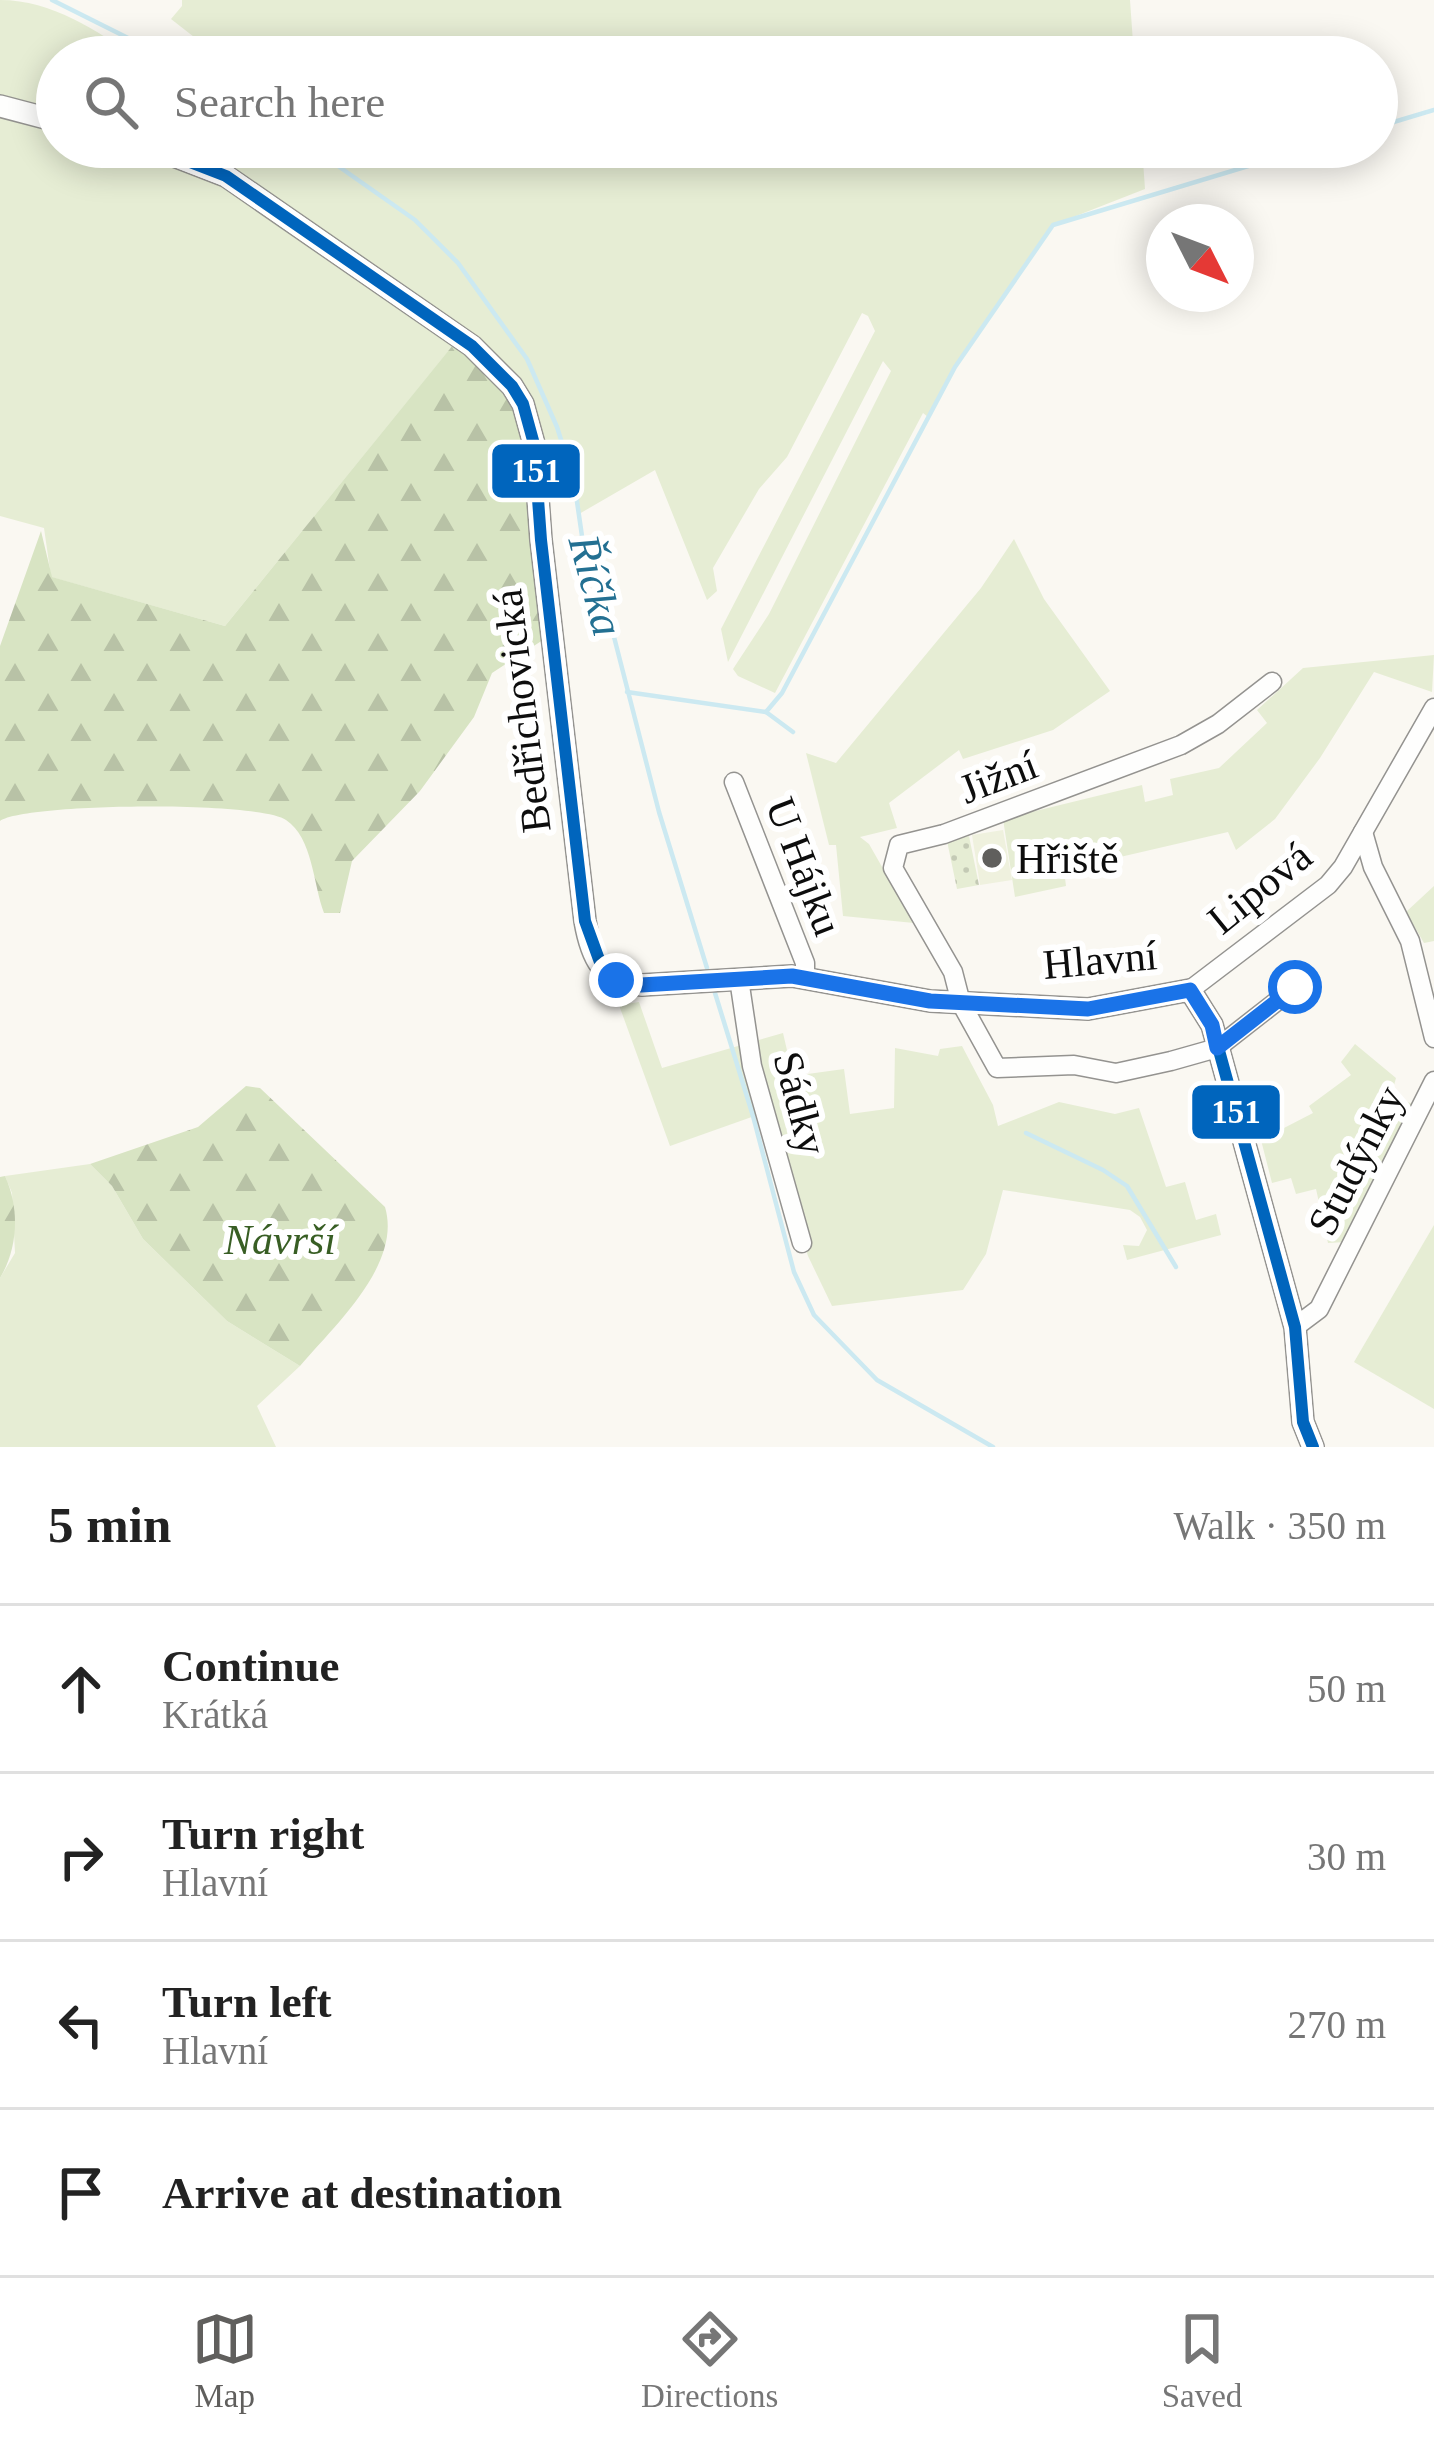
<!DOCTYPE html>
<meta charset="utf-8">
<style>
:root{--surface:#fff;--page:#f2f2f2;--text:#222;--muted:#767676;--line:#e0e0e0;--accent:#605f5d}
body{margin:0;font-family:Georgia,serif;background:var(--page);color:var(--text)}
.compass{position:absolute;left:1146px;top:204px;width:108px;height:108px;border-radius:50%;background:var(--surface);box-shadow:0 6px 30px #0003;rotate:132deg}
.stop{position:absolute;width:36px;height:36px;margin:-27px;border:9px solid #1a73e8;border-radius:50%;background:#fff}
.stop.end{background:#1a73e8;border-color:#fff;box-shadow:0 3px 12px #0008}
.list{margin:0;padding:0;list-style:none}
h2{display:flex;justify-content:space-between;align-items:center;height:156px;margin:0;padding:0 48px;font-size:51px}
h2 small{font-size:39px;font-weight:400;color:var(--muted)}
.list li{display:grid;grid-template-columns:78px 1fr auto;gap:36px;align-items:center;box-sizing:border-box;height:168px;padding:0 48px;border-top:3px solid var(--line)}
.list b{display:block;font-size:45px;white-space:nowrap}
.list p{margin:0;font-size:39px;white-space:nowrap;color:var(--muted)}
.list em{font-size:39px;font-style:normal;color:var(--muted)}
.icon{flex:none;width:66px;height:66px;fill:none;stroke:currentColor;stroke-width:2;stroke-linecap:round;stroke-linejoin:round}
.map{position:relative;flex:none;width:1434px;height:1447px;overflow:hidden}
.search{position:absolute;background:var(--surface);box-shadow:0 6px 30px #0003;left:36px;right:36px;top:36px;height:132px;display:flex;align-items:center;gap:30px;box-sizing:border-box;padding:0 42px;border-radius:66px;color:var(--muted);font-size:45px}
.sheet{height:828px;background:var(--surface)}
nav{display:flex;justify-content:space-around;align-items:center;box-sizing:border-box;height:168px;border-top:3px solid var(--line);background:var(--surface);font-size:33px;color:var(--muted)}
nav a{display:grid;justify-items:center;gap:6px}
nav .on{color:var(--accent)}
.map>svg:first-child{display:block}
.grass{fill:#e6edd4}
.forest{fill:url(#forest-firs)}
.park{fill:url(#park-dots)}
.pitch{fill:#eff1de}
.lines{fill:none;stroke-linecap:round;stroke-linejoin:round}
.stream{stroke:#cce9f1;stroke-width:4.5}
.minor-casing{stroke:#949390;stroke-width:21}
.tertiary-casing{stroke:#949390;stroke-width:24}
.minor{stroke:#fefefd;stroke-width:18}
.tertiary{stroke:#fefefd;stroke-width:21}
.bus-1-casing{stroke:#fff;stroke-width:21}
.bus-1{stroke:#0065bd;stroke-width:12}
.route{stroke:#1a73e8;stroke-width:15}
.poi-dot{fill:#605f5d;stroke:#fff;stroke-width:4.5}
.labels{text-anchor:middle;stroke-width:12;stroke-linejoin:round;paint-order:stroke}
.street-label{font-size:42px;fill:#0d0d0d;stroke:#fff}
.poi-label{font-size:42px;fill:#0d0d0d;stroke:#fff;text-anchor:start}
.park-label{font-size:42px;font-style:italic;fill:#385e24;stroke:#fff}
.water-label{font-size:45px;font-style:italic;fill:#237092;stroke:#fff}
.line-badge{stroke:#fff;stroke-width:4.5}
.badge-label{font-size:33px;text-anchor:middle;font-weight:bold;fill:#fff}
</style>
<div class="map">
<svg width="1434" height="1447" viewBox="0 0 1434 1447">
<defs>
<pattern id="forest-firs" width="22" height="20" patternUnits="userSpaceOnUse" patternTransform="scale(3)"><rect width="22" height="20" fill="#d8e4c3"/><path d="M5 1l3.5 6h-7zM16 11l3.5 6h-7z" fill="#b8c2a6"/></pattern>
<pattern id="park-dots" width="8" height="8" patternUnits="userSpaceOnUse" patternTransform="scale(3)"><rect width="8" height="8" fill="#e6edd4"/><path d="M2 2h.1M6 6h.1" fill="none" stroke="#c4cab5" stroke-width="1.8" stroke-linecap="round"/></pattern>
</defs>
<rect width="100%" height="100%" fill="#faf8f2"/>
<!-- grass -->
<g class="grass">
<path d="M0,0C53,0 95,31 138,57H57V147H1142L1145,189L1053,225L955,367L928,417L923,413L775,693L738,676L733,669L769,614L891,371L883,361L728,662L721,629L875,331L868,316L862,313L787,457L759,489L713,568L717,591L707,600L655,470L579,514L574,481L459,338L225,626L51,577L44,528L0,516Z"/>
<path d="M182,0H1130L1134,57H191L203,44L171,19L182,6Z"/>
<path d="M1014,539L1044,599L1110,691L1053,730L963,759L959,750L889,803L897,828L860,837L869,844L914,923L843,916L836,845H829L806,753L836,763L981,588Z"/>
<path d="M1434,655L1432,692L1374,672L1320,758L1275,819L1236,850L1228,832L1064,870L1066,886L1015,897L1003,819L1142,785L1145,802L1173,795L1170,779L1219,768L1267,723L1257,710L1303,668Z"/>
<path d="M1434,886V941L1424,943L1406,912Z"/>
<path d="M639,1002L662,1068L783,1033L793,1076L844,1069L850,1114L894,1108L895,1048L938,1056L940,1049L962,1046L993,1105L998,1126L1059,1102L1115,1114L1139,1108L1166,1187L1185,1182L1196,1220L1216,1214L1221,1235L1127,1260L1123,1245L1139,1246L1147,1230L1140,1217L1130,1210L1003,1190L986,1254L963,1290L832,1306L808,1256L763,1113L670,1146L619,1005Z"/>
<path d="M1355,1044L1396,1078L1391,1096L1413,1104L1346,1242L1328,1243L1316,1189L1296,1194L1291,1178L1272,1183L1261,1140L1313,1113L1309,1106L1351,1075L1341,1062Z"/>
<path d="M90,1164L112,1186L143,1239L227,1321L300,1366L257,1406L276,1447H0V1278L15,1253L12,1193L5,1176Z"/>
<path d="M1434,1225V1409L1354,1362Z"/>
</g>
<!-- forest -->
<g class="forest">
<path d="M453,345L506,391L526,434L546,638L492,673L474,717L420,791L352,861L340,913H324C313,884 313,838 286,820C259,801 26,803 0,821V646L41,531L52,577L225,626Z"/>
<path d="M246,1086L260,1088L385,1207C402,1264 336,1324 300,1366L227,1321L143,1239L112,1186L90,1164L198,1127Z"/>
<path d="M5,1176C20,1209 18,1248 0,1278V1177Z"/>
</g>
<!-- park -->
<path class="park" d="M969,836L979,885L957,889L947,841Z"/>
<!-- pitch -->
<path class="pitch" d="M1003,830L1012,880L980,885L972,835Z"/>
<g class="lines">
<!-- stream -->
<g class="stream">
<path d="M52,0L166,57"/>
<path d="M1377,127L1434,110"/>
<path d="M311,147L415,220L458,263L527,359L557,427L574,481L583,543L613,633L659,812L707,968"/>
<path d="M627,692L766,712L793,732"/>
<path d="M766,712L782,693L955,367L1053,225L1311,147"/>
<path d="M715,993L753,1116L794,1272L814,1315L877,1380L993,1447"/>
<path d="M1026,1133L1103,1170L1127,1186L1176,1267"/>
</g>
<defs>
<g id="minor">
<path d="M1272,682L1218,724L1181,745L944,834L899,845L893,868L953,972L961,1003L997,1068L1074,1065L1116,1073L1171,1061L1217,1048L1295,987"/>
<path d="M734,782L805,963V977"/>
<path d="M1363,832L1373,867L1410,941L1434,1038"/>
<path d="M739,979L752,1066L802,1243"/>
<path d="M1190,990L1328,885L1343,867L1434,708"/>
<path d="M1295,1327L1319,1309L1434,1081"/>
</g>
<g id="tertiary">
<path d="M0,106L57,121"/>
<path d="M151,147L226,176L472,346L512,386L523,404L534,444L541,540L585,921C591,956 602,983 642,985L792,976L930,1001L1088,1009L1190,990L1212,1025L1295,1327L1303,1422L1313,1447"/>
</g>
</defs>
<!-- minor casing -->
<use href="#minor" class="minor-casing"/>
<!-- tertiary casing -->
<use href="#tertiary" class="tertiary-casing"/>
<!-- minor -->
<use href="#minor" class="minor"/>
<!-- tertiary -->
<use href="#tertiary" class="tertiary"/>
<defs>
<path id="bus-1" d="M151,147L226,176L472,346L512,386L523,404L534,444L541,540L585,921L601,965L617,979L642,985L792,976L930,1001L1088,1009L1190,990L1212,1025L1295,1327L1303,1422L1313,1447"/>
</defs>
<!-- bus-1 casing -->
<use href="#bus-1" class="bus-1-casing"/>
<!-- bus-1 -->
<use href="#bus-1" class="bus-1"/>
</g>
<g class="lines">
<!-- route -->
<path class="route" d="M616,980L641,985L792,976L930,1001L1088,1009L1190,990L1212,1025L1217,1048L1295,987"/>
</g>
<!-- markers -->
<circle class="poi-dot" cx="992" cy="858" r="12"/>
<g class="labels">
<!-- street labels -->
<g class="street-label">
<text transform="translate(521 711) rotate(-97)" y="15">Bedřichovická</text>
<text transform="translate(998 776) rotate(-21)" y="15">Jižní</text>
<text transform="translate(805 866) rotate(69)" y="15">U Hájku</text>
<text transform="translate(1259 887) rotate(-39)" y="15">Lipová</text>
<text transform="translate(1100 959) rotate(-5)" y="15">Hlavní</text>
<text transform="translate(801 1103) rotate(75)" y="15">Sádky</text>
<text transform="translate(1355 1160) rotate(-63)" y="15">Studýnky</text>
</g>
<!-- poi labels -->
<g class="poi-label">
<text x="1016" y="873">Hřiště</text>
</g>
<!-- park labels -->
<g class="park-label">
<text x="280" y="1254">Návrší</text>
</g>
<!-- water labels -->
<g class="water-label">
<text transform="translate(597 585) rotate(75)" y="16">Říčka</text>
</g>
</g>
<g class="line-badge">
<rect x="490" y="442" width="92" height="58" rx="12" fill="#0065bd"/>
<rect x="1190" y="1083" width="92" height="58" rx="12" fill="#0065bd"/>
</g>
<g class="badge-label">
<text x="536" y="482">151</text>
<text x="1236" y="1123">151</text>
</g>
</svg>
<svg class="compass" viewBox="-18 -18 36 36"><path d="M0-13l5 13h-10z" fill="#e53935"/><path d="M0 13l5-13h-10z" fill="#767676"/></svg>
<div class="stop" style="left:1295px;top:987px"></div>
<div class="stop end" style="left:616px;top:980px"></div>
<div class="search"><svg class="icon" aria-label="search" viewBox="0 0 24 24"><circle cx="10" cy="10" r="6"/><path d="M15 15l6 6"/></svg>Search here</div>
</div>
<section class="sheet">
<h2>5 min<small>Walk · 350 m</small></h2>
<ul class="list">
<li><svg class="icon" aria-label="ahead" viewBox="0 0 24 24"><path d="M12 20V5M6 11l6-6 6 6"/></svg><div><b>Continue</b><p>Krátká</p></div><em>50 m</em></li>
<li><svg class="icon" aria-label="right" viewBox="0 0 24 24"><path d="M7 20v-9h11M14 6l5 5-5 5"/></svg><div><b>Turn right</b><p>Hlavní</p></div><em>30 m</em></li>
<li><svg class="icon" aria-label="left" viewBox="0 0 24 24"><path d="M17 20v-9H6M10 6l-5 5 5 5"/></svg><div><b>Turn left</b><p>Hlavní</p></div><em>270 m</em></li>
<li><svg class="icon" aria-label="arrive" viewBox="0 0 24 24"><path d="M6 21V4h12l-3 4 3 4H6"/></svg><div><b>Arrive at destination</b></div></li>
</ul>
</section>
<nav>
<a class="on"><svg class="icon" aria-label="map" viewBox="0 0 24 24"><path d="M3 6l6-2 6 2 6-2v14l-6 2-6-2-6 2zM9 4v14M15 6v14"/></svg>Map</a>
<a><svg class="icon" aria-label="directions" viewBox="0 0 24 24"><path d="M12 3l9 9-9 9-9-9zM9 14v-3h6M13 9l2 2-2 2"/></svg>Directions</a>
<a><svg class="icon" aria-label="saved" viewBox="0 0 24 24"><path d="M7 4h10v16l-5-4-5 4z"/></svg>Saved</a>
</nav>
